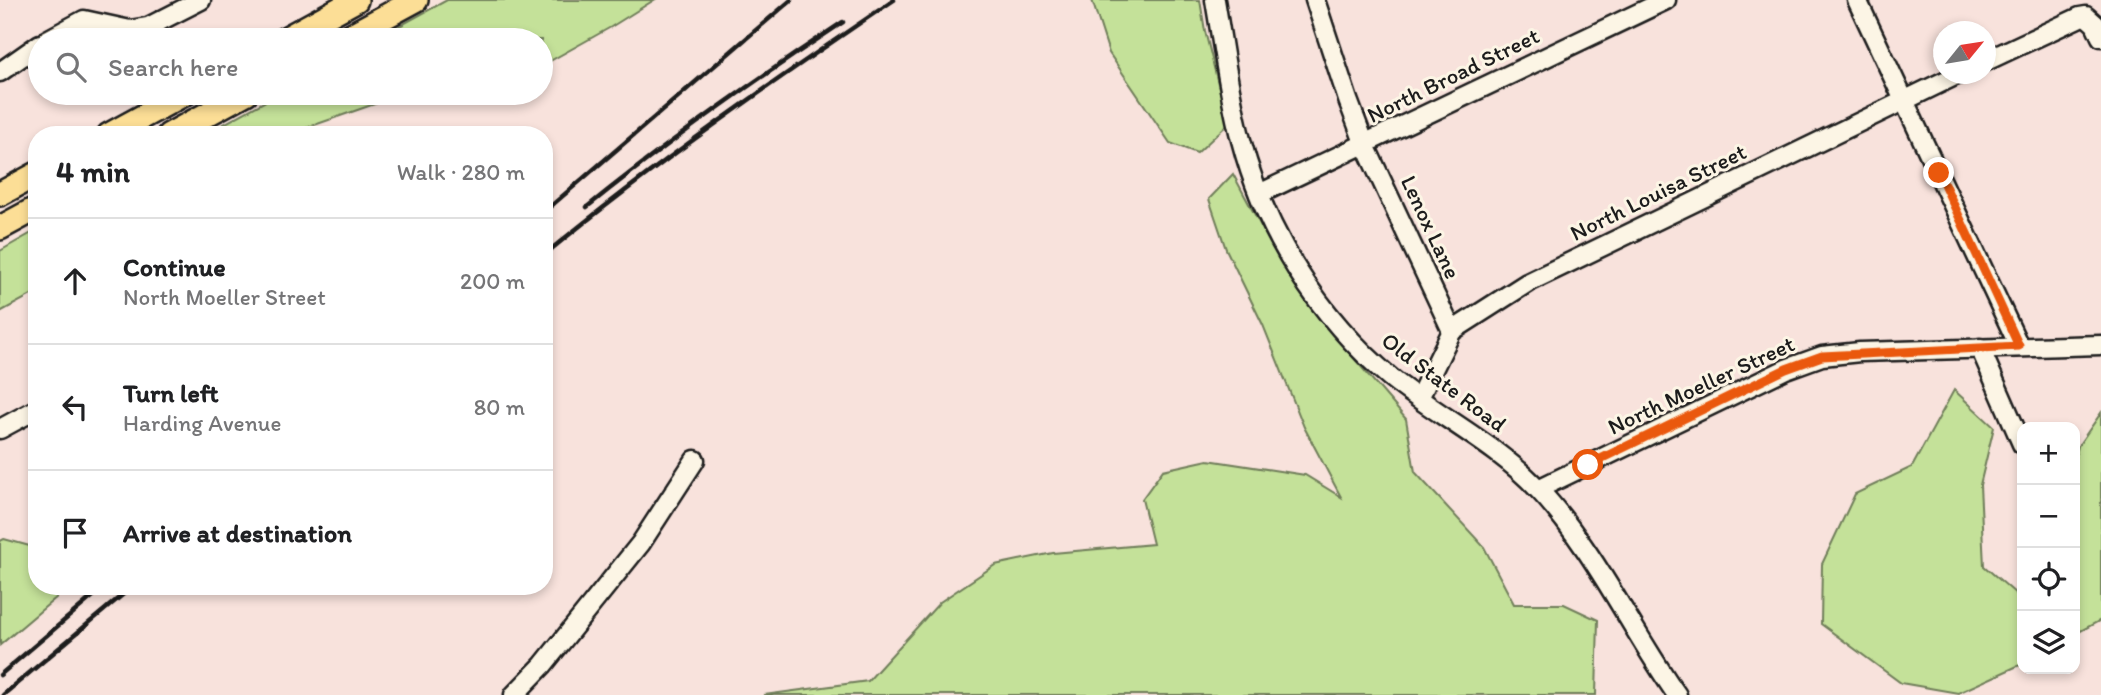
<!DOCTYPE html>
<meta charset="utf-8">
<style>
:root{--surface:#fff;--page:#f2f2f2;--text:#202124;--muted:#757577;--line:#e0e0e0}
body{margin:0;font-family:Itim,sans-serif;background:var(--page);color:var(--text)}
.controls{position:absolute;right:21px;bottom:21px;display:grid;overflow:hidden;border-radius:14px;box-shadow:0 4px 10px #0003}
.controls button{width:63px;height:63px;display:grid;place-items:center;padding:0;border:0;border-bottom:2px solid var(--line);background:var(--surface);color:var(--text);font:35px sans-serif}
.compass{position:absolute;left:1933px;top:21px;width:63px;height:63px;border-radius:50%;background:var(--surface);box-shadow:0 4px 10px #0003;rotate:60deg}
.stop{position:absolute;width:21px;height:21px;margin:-16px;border:5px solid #ea580c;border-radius:50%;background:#fff}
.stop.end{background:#ea580c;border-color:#fff;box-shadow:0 2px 7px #0008}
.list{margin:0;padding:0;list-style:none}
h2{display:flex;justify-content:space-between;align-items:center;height:91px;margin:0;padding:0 28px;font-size:30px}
h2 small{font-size:23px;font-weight:400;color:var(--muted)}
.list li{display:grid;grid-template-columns:46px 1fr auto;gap:21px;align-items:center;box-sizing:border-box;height:126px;padding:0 28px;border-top:2px solid var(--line)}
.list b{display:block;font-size:26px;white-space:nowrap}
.list p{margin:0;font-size:23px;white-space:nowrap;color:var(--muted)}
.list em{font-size:23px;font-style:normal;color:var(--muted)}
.icon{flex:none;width:38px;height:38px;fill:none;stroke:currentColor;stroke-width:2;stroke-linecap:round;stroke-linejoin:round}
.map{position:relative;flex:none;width:2101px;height:695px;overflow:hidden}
.search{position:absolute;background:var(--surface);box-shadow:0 4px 10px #0003;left:28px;top:28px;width:525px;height:77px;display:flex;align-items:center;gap:18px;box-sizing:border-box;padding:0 24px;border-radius:38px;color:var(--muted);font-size:26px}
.panel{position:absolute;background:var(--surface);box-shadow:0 4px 10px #0003;left:28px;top:126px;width:525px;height:469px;border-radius:28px}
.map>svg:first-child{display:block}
.green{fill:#c4e199;stroke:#707e5a;stroke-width:2}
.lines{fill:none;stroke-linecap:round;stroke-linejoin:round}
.minor-casing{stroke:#1c1c1c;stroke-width:23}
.major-casing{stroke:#1c1c1c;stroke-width:28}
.minor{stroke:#fcf5e5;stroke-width:18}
.major{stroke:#fcde96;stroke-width:23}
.rail{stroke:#1c1c1c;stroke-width:4.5}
.route{stroke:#ea580c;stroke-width:9}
.labels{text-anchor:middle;stroke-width:6;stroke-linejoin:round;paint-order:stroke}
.street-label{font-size:23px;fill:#1c1c1c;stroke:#fcf5e5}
</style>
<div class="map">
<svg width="2101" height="695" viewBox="0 0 2101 695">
<rect width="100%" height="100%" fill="#f8e2dc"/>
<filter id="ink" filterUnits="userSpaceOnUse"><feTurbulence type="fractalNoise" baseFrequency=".0143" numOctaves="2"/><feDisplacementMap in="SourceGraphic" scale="14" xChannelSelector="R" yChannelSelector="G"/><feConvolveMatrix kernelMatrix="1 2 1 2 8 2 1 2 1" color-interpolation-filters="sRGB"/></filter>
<g filter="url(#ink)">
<!-- green -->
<g class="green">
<path d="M447,0H654L611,27L541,66V40H374Z"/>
<path d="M1092,0H1200L1205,31L1228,124L1197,153L1170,143L1109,53Z"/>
<path d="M280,93H406L286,135H204Z"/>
<path d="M1233,174L1276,254L1327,327L1406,419L1415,472L1484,547L1514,604H1564L1598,620L1596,695H764L868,681L940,602L995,565L1053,553L1153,544L1142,499L1163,470L1208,460L1305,475L1341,497L1304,427L1263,325L1226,249L1209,199Z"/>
<path d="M37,230V292L0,312V251Z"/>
<path d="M1954,390L1994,427L1980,485L1984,566L2016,594L2022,593V664L1958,693L1901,683L1821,624L1822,564L1855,494L1912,467Z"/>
<path d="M2101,413V620L2075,634V561L2078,559L2075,536V458L2078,446Z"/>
<path d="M4,539L37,548V586H70L0,645V541Z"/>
</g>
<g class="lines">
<defs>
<g id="minor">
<path d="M1215,0C1223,46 1229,95 1241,140C1265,232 1318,317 1391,378C1439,417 1496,444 1538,489C1595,550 1630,628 1677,695"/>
<path d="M1315,0L1348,100L1365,145L1452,331"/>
<path d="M1857,0L2019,346"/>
<path d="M47,40L84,20L130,30L148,27L201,0"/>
<path d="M1986,61L2080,17L2086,16L2095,24L2101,37"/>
<path d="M0,72L40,44"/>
<path d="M1259,194L1666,0"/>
<path d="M1980,348L2022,444"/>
<path d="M1419,398L1452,331L1527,283L1959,74"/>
<path d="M0,429L37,409"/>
<path d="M1538,489L1786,369L1822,356L1860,352L2101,345"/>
<path d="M514,695L543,665L641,543L695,460"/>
</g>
<g id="major">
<path d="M283,40L356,0"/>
<path d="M342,40L416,0"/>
<path d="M109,135L186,93"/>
<path d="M169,135L246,93"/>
<path d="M0,194L37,174"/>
<path d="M0,228L37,208"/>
</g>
</defs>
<!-- minor casing -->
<use href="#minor" class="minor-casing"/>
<!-- major casing -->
<use href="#major" class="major-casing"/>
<!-- minor -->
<use href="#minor" class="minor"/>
<!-- major -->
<use href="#major" class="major"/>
<!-- rail -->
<g class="rail">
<path d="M587,207C669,141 755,80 843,22"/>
<path d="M544,212L791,0"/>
<path d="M544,255C656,163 774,81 894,0"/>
<path d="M0,675L105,586"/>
<path d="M3,695L133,586"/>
</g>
</g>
</g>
<g class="lines" filter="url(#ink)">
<!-- route -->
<path class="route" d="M1588,465L1786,369L1822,356L2019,346L1939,173"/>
</g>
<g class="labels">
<!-- street labels -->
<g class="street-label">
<text transform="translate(1453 75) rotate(-26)" y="8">North Broad Street</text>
<text transform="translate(1658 192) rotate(-26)" y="8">North Louisa Street</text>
<text transform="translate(1431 227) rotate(65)" y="8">Lenox Lane</text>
<text transform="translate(1444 382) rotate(37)" y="8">Old State Road</text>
<text transform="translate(1701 385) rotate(-25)" y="8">North Moeller Street</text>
</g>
</g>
</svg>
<div class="controls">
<button>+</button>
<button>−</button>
<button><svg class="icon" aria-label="locate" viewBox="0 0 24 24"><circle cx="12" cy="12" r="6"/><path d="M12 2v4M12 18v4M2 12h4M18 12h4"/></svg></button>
<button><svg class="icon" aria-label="layers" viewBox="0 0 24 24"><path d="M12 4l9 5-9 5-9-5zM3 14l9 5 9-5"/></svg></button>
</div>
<svg class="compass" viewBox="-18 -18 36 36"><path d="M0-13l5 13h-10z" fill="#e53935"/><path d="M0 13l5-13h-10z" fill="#757577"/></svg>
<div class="stop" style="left:1588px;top:465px"></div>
<div class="stop end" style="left:1939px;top:173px"></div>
<div class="search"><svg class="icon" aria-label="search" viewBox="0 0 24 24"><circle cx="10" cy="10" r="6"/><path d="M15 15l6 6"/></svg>Search here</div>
<section class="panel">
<h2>4 min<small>Walk · 280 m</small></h2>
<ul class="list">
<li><svg class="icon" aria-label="ahead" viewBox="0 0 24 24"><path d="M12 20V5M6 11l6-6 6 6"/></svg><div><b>Continue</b><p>North Moeller Street</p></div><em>200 m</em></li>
<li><svg class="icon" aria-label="left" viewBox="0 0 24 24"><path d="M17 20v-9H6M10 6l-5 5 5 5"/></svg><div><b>Turn left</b><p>Harding Avenue</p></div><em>80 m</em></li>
<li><svg class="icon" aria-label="arrive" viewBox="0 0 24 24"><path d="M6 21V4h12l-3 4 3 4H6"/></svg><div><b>Arrive at destination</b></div></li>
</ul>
</section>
</div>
